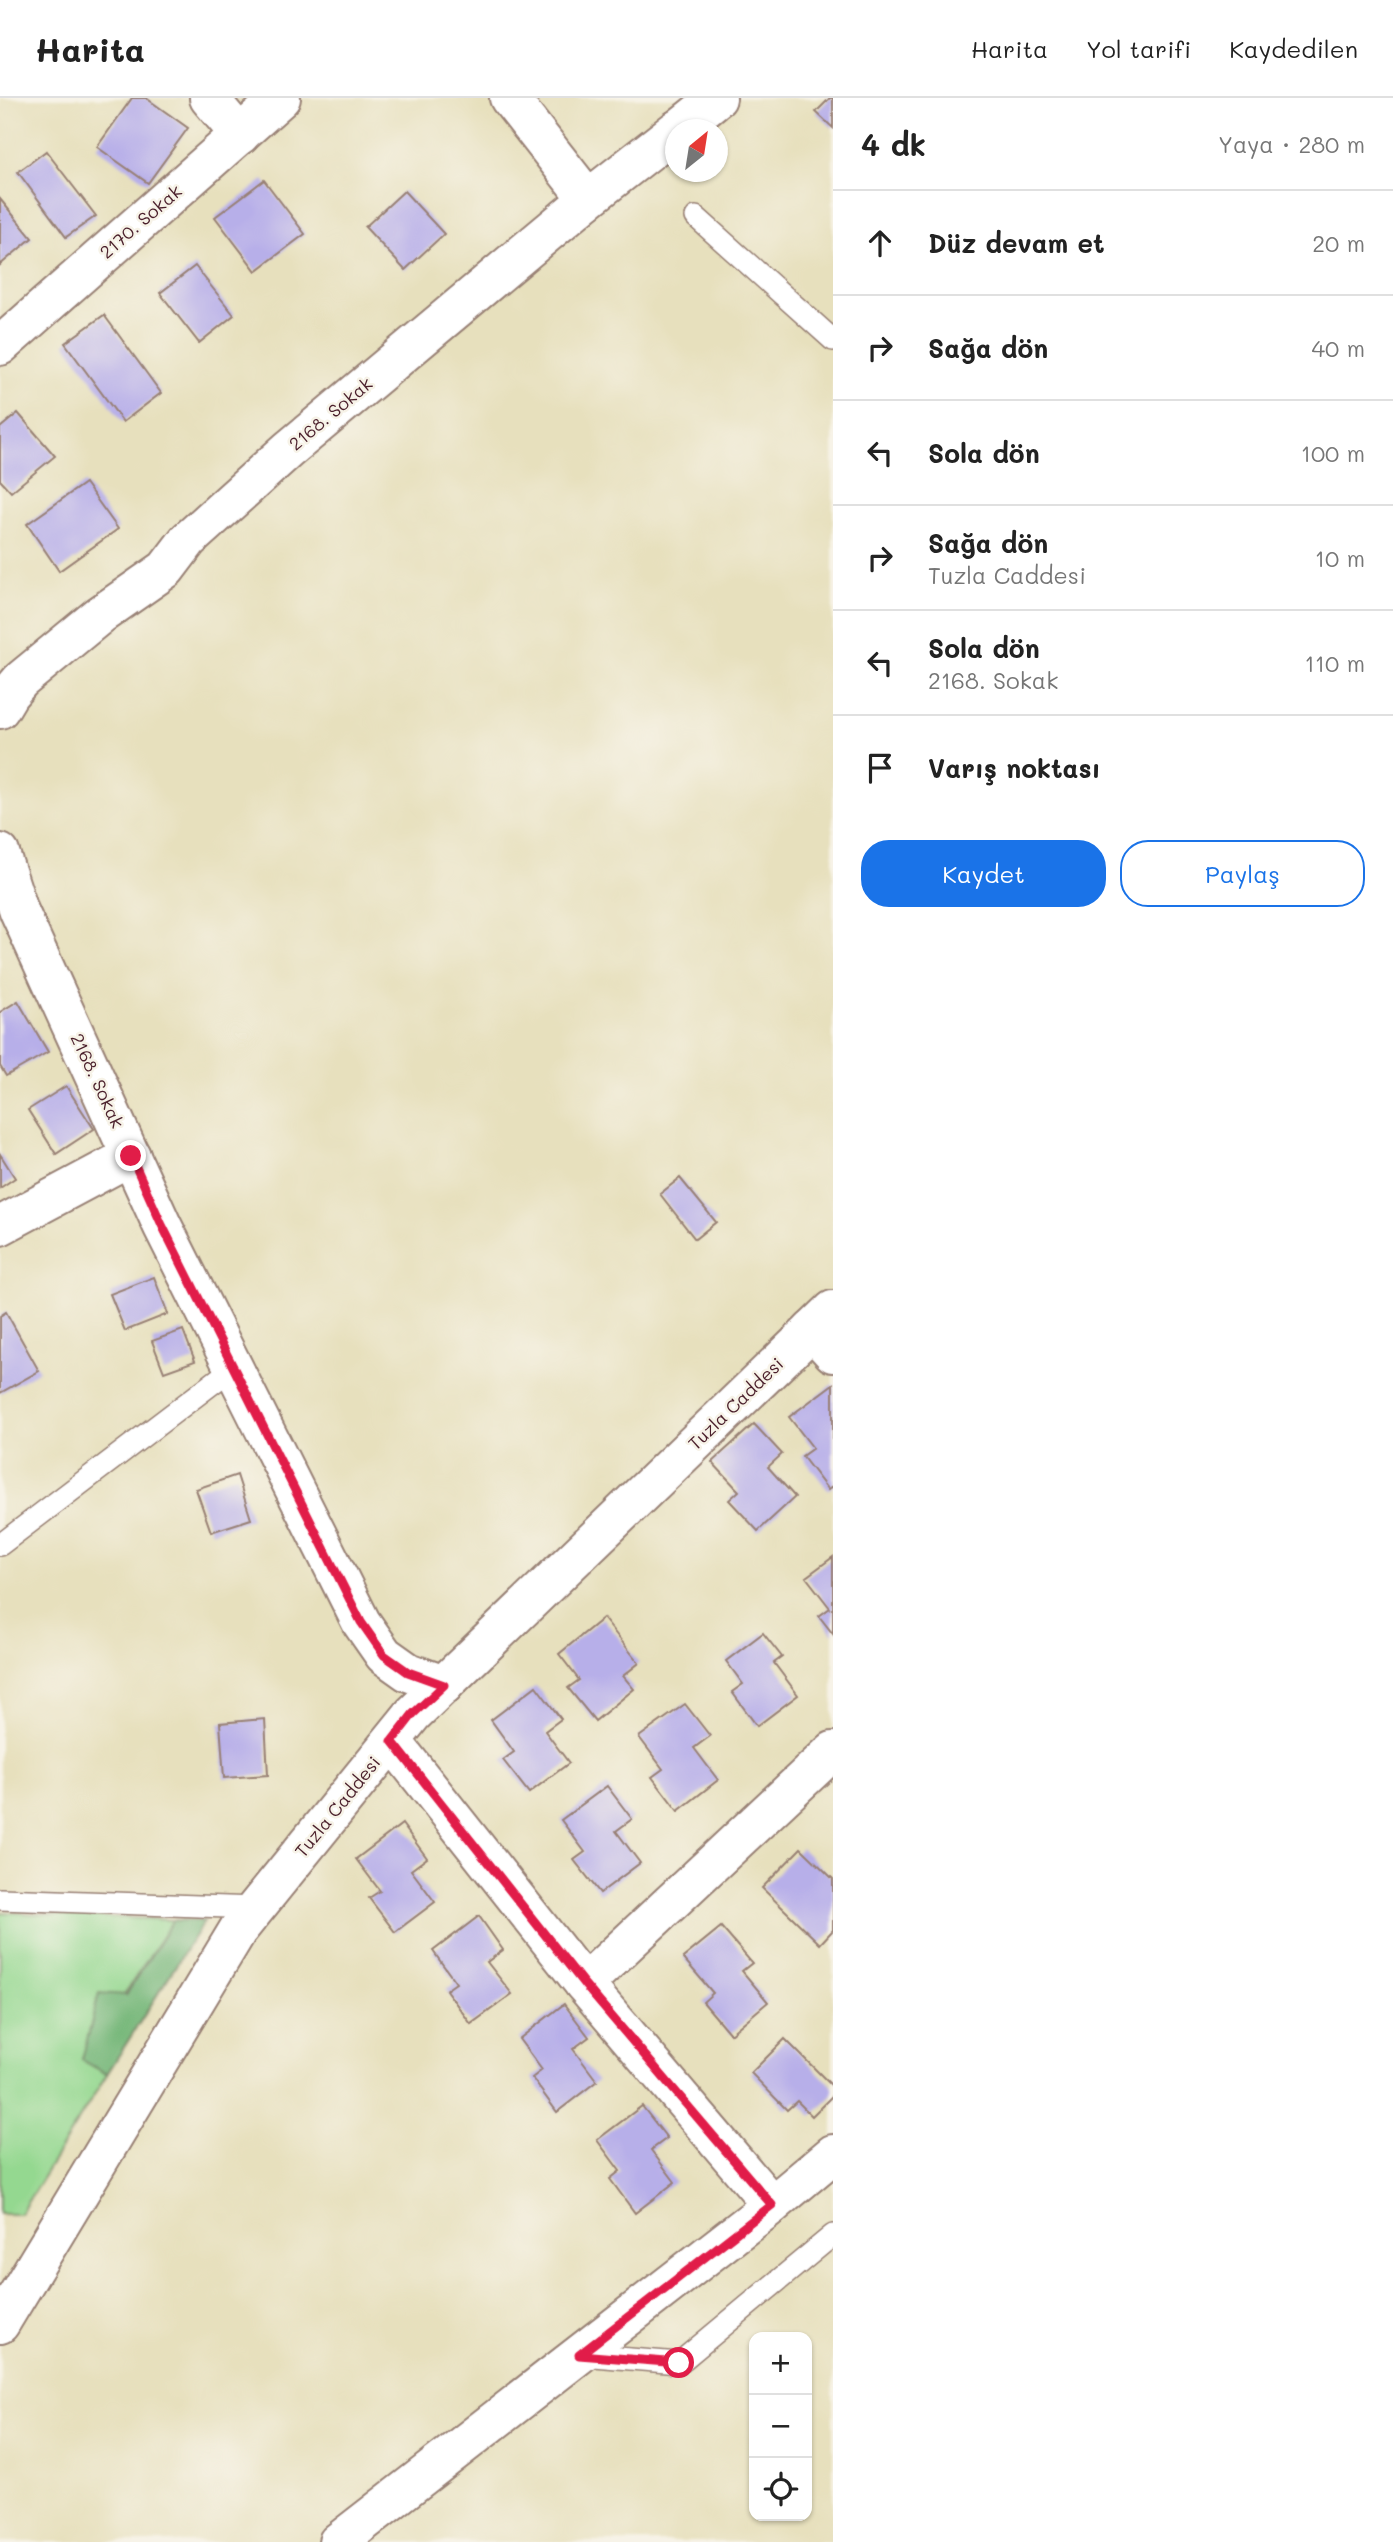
<!DOCTYPE html>
<html lang="tr">
<meta charset="utf-8">
<style>
:root{--surface:#fff;--page:#f6f6f6;--text:#222;--muted:#767676;--line:#e0e0e0;--accent:#1a73e8}
body{margin:0;font-family:Mali,sans-serif;background:var(--page);color:var(--text)}
.controls{position:absolute;right:21px;bottom:21px;display:grid;overflow:hidden;border-radius:14px;box-shadow:0 2px 5px #0004}
.controls button{width:63px;height:63px;display:grid;place-items:center;padding:0;border:0;border-bottom:2px solid var(--line);background:var(--surface);color:var(--text);font:35px sans-serif}
.compass{position:absolute;left:665px;top:21px;width:63px;height:63px;border-radius:50%;background:var(--surface);box-shadow:0 2px 5px #0004;rotate:30deg}
.stop{position:absolute;width:21px;height:21px;margin:-16px;border:5px solid #e11d48;border-radius:50%;background:#fff}
.stop.end{background:#e11d48;border-color:#fff;box-shadow:0 2px 7px #0008}
.list{margin:0;padding:0;list-style:none}
h2{display:flex;justify-content:space-between;align-items:center;height:91px;margin:0;padding:0 28px;font-size:30px}
h2 small{font-size:23px;font-weight:400;color:var(--muted)}
.list li{display:grid;grid-template-columns:46px 1fr auto;gap:21px;align-items:center;box-sizing:border-box;height:105px;padding:0 28px;border-top:2px solid var(--line)}
.list b{display:block;font-size:26px;white-space:nowrap}
.list p{margin:0;font-size:23px;white-space:nowrap;color:var(--muted)}
.list em{font-size:23px;font-style:normal;color:var(--muted)}
.actions{display:flex;gap:14px;padding:21px 28px}
.actions a{flex:1;padding:16px 0;border:2px solid var(--accent);border-radius:28px;text-align:center;font-size:24px;color:var(--accent)}
.actions .main{background:var(--accent);color:#fff}
.icon{flex:none;width:38px;height:38px;fill:none;stroke:currentColor;stroke-width:2;stroke-linecap:round;stroke-linejoin:round}
.map{position:relative;flex:none;width:833px;height:2444px;overflow:hidden}
header{display:flex;align-items:center;gap:42px;box-sizing:border-box;height:98px;padding:0 35px;background:var(--surface);border-bottom:2px solid var(--line)}
header strong{font-size:33px}
nav{display:flex;gap:38px;margin-inline-start:auto;font-size:24px}
main{display:flex}
aside{flex:1;background:var(--surface)}
.map>svg:first-child{display:block}
.green{fill:#94d890;stroke:#6f7c5e;stroke-width:2}
.forest{fill:#77b87a;stroke:#606c52;stroke-width:2}
.building{fill:#b7afe9}
.lines{fill:none;stroke-linecap:round;stroke-linejoin:round}
.service-casing{stroke:#988074;stroke-width:24}
.minor-casing{stroke:#988074;stroke-width:42}
.secondary-casing{stroke:#988074;stroke-width:42}
.service{stroke:#fff;stroke-width:21}
.minor{stroke:#fff;stroke-width:38}
.secondary{stroke:#fff;stroke-width:38}
.route{stroke:#e11d48;stroke-width:9}
.labels{text-anchor:middle;stroke-width:5;stroke-linejoin:round;paint-order:stroke}
.street-label{font-size:18px;fill:#4a1f2b;stroke:#f7f3e8}
</style>
<header>
<strong>Harita</strong>
<nav><a>Harita</a><a>Yol tarifi</a><a>Kaydedilen</a></nav>
</header>
<main>
<div class="map">
<svg width="833" height="2444" viewBox="0 0 833 2444">
<rect width="100%" height="100%" fill="#f7f3e8"/>
<filter id="ink" filterUnits="userSpaceOnUse"><feTurbulence type="fractalNoise" baseFrequency=".0143" numOctaves="2"/><feDisplacementMap in="SourceGraphic" scale="14" xChannelSelector="R" yChannelSelector="G"/><feConvolveMatrix kernelMatrix="1 2 1 2 8 2 1 2 1" color-interpolation-filters="sRGB"/></filter>
<filter id="wash" filterUnits="userSpaceOnUse"><feTurbulence type="fractalNoise" baseFrequency=".00686" numOctaves="4" result="noise"/><feDisplacementMap in="SourceGraphic" scale="28" xChannelSelector="R" yChannelSelector="G"/><feGaussianBlur stdDeviation="1.57" result="paint"/><feColorMatrix in="noise" values="0 0 0 0 0 0 0 0 0 0 0 0 0 0 0 0 0 1.4 0 .05"/><feComposite in="paint" operator="in"/></filter>
<g filter="url(#wash)">
<rect width="100%" height="100%" fill="#e7e0bd"/>
<!-- green -->
<path class="green" d="M0,1814L173,1822L82,1961L107,1976L20,2116H0Z"/>
<!-- forest -->
<path class="forest" d="M173,1822L204,1823L107,1976L82,1962L99,1895L126,1897Z"/>
<g id="blocks">
<!-- building -->
<g class="building">
<path d="M132,0H146L188,30L148,85L97,49Z"/>
<path d="M830,0H833V30L816,14Z"/>
<path d="M46,53L96,118L66,139L18,74Z"/>
<path d="M264,82L305,136L256,173L215,119Z"/>
<path d="M404,93L444,136L405,172L365,129Z"/>
<path d="M0,101L32,140L0,167Z"/>
<path d="M195,168L234,217L199,245L160,195Z"/>
<path d="M104,217L161,295L123,324L65,245Z"/>
<path d="M18,315L55,358L11,394L0,382V330Z"/>
<path d="M85,385L118,431L59,473L27,426Z"/>
<path d="M18,903L48,954L6,978L0,968V914Z"/>
<path d="M66,988L94,1031L56,1056L28,1012Z"/>
<path d="M0,1056L15,1080L0,1090Z"/>
<path d="M680,1080L716,1124L695,1141L660,1096Z"/>
<path d="M154,1179L168,1216L125,1233L110,1196Z"/>
<path d="M6,1214L39,1273L0,1295V1218Z"/>
<path d="M183,1232L195,1263L164,1274L152,1243Z"/>
<path d="M833,1286V1388L828,1392L802,1358L813,1350L789,1319Z"/>
<path d="M754,1326L782,1356L768,1369L795,1399L758,1433L729,1402L739,1393L712,1364Z"/>
<path d="M237,1377L251,1421L211,1434L196,1391Z"/>
<path d="M833,1459V1536L819,1518L830,1510L806,1479Z"/>
<path d="M603,1520L639,1565L623,1578L634,1591L595,1623L568,1590L579,1582L559,1556Z"/>
<path d="M763,1535L782,1559L774,1565L798,1597L757,1628L732,1594L743,1586L726,1563Z"/>
<path d="M536,1588L561,1621L545,1633L569,1665L529,1695L503,1662L514,1654L491,1622Z"/>
<path d="M685,1606L710,1638L694,1650L718,1682L678,1713L652,1679L663,1671L639,1639Z"/>
<path d="M265,1621L268,1677L224,1680L220,1625Z"/>
<path d="M607,1688L632,1721L616,1733L640,1765L600,1795L574,1762L585,1754L561,1722Z"/>
<path d="M402,1726L427,1760L411,1772L435,1804L395,1834L369,1800L380,1793L356,1761Z"/>
<path d="M801,1750L833,1781V1832L820,1846L762,1790Z"/>
<path d="M479,1818L503,1852L487,1864L512,1896L471,1926L446,1892L456,1885L433,1853Z"/>
<path d="M721,1829L752,1865L742,1873L768,1904L730,1936L703,1904L713,1895L683,1860Z"/>
<path d="M564,1906L589,1939L573,1951L597,1983L557,2014L532,1980L542,1972L519,1941Z"/>
<path d="M785,1941L833,1989V1997L812,2018L797,2003L787,2012L751,1975Z"/>
<path d="M642,2008L667,2040L651,2052L675,2084L635,2115L610,2081L620,2073L597,2042Z"/>
</g>
</g>
</g>
<g filter="url(#ink)">
<use href="#blocks" fill-opacity="0" stroke="#988074" stroke-width="2"/>
<g class="lines">
<defs>
<g id="service">
<path d="M696,119L833,242"/>
<path d="M0,1447L238,1266"/>
<path d="M0,1801L256,1810"/>
<path d="M581,2257L679,2265L833,2137"/>
</g>
<g id="minor">
<path d="M209,0L240,37"/>
<path d="M509,0L588,101"/>
<path d="M677,32L717,0"/>
<path d="M0,248L281,0"/>
<path d="M0,611L9,596L21,582L100,517L166,471L188,442L288,352L588,101L676,32"/>
<path d="M0,755L19,813L162,1127L361,1524L384,1557L408,1574L444,1587"/>
<path d="M0,1128L131,1058"/>
<path d="M812,1232L833,1255"/>
<path d="M392,1643L584,1886L772,2107"/>
<path d="M584,1886L833,1653"/>
<path d="M338,2444L772,2107L833,2056"/>
</g>
<path id="secondary" d="M0,2226L238,1832L413,1616L833,1212"/>
</defs>
<!-- service casing -->
<use href="#service" class="service-casing"/>
<!-- minor casing -->
<use href="#minor" class="minor-casing"/>
<!-- secondary casing -->
<use href="#secondary" class="secondary-casing"/>
<!-- service -->
<use href="#service" class="service"/>
<!-- minor -->
<use href="#minor" class="minor"/>
<!-- secondary -->
<use href="#secondary" class="secondary"/>
</g>
</g>
<g class="lines" filter="url(#ink)">
<!-- route -->
<path class="route" d="M131,1058L162,1127L361,1524L384,1557L408,1574L444,1587L413,1616L392,1643L584,1886L772,2107L579,2257L679,2265"/>
</g>
<g class="labels">
<!-- street labels -->
<g class="street-label">
<text transform="translate(141 124) rotate(-41)" y="6">2170. Sokak</text>
<text transform="translate(331 316) rotate(-40)" y="6">2168. Sokak</text>
<text transform="translate(97 983) rotate(65)" y="6">2168. Sokak</text>
<text transform="translate(736 1306) rotate(-44)" y="6">Tuzla Caddesi</text>
<text transform="translate(338 1709) rotate(-51)" y="6">Tuzla Caddesi</text>
</g>
</g>
</svg>
<div class="controls">
<button>+</button>
<button>−</button>
<button><svg class="icon" aria-label="locate" viewBox="0 0 24 24"><circle cx="12" cy="12" r="6"/><path d="M12 2v4M12 18v4M2 12h4M18 12h4"/></svg></button>
</div>
<svg class="compass" viewBox="-18 -18 36 36"><path d="M0-13l5 13h-10z" fill="#e53935"/><path d="M0 13l5-13h-10z" fill="#767676"/></svg>
<div class="stop" style="left:679px;top:2265px"></div>
<div class="stop end" style="left:131px;top:1058px"></div>
</div>
<aside>
<h2>4 dk<small>Yaya · 280 m</small></h2>
<ul class="list">
<li><svg class="icon" aria-label="ahead" viewBox="0 0 24 24"><path d="M12 20V5M6 11l6-6 6 6"/></svg><div><b>Düz devam et</b></div><em>20 m</em></li>
<li><svg class="icon" aria-label="right" viewBox="0 0 24 24"><path d="M7 20v-9h11M14 6l5 5-5 5"/></svg><div><b>Sağa dön</b></div><em>40 m</em></li>
<li><svg class="icon" aria-label="left" viewBox="0 0 24 24"><path d="M17 20v-9H6M10 6l-5 5 5 5"/></svg><div><b>Sola dön</b></div><em>100 m</em></li>
<li><svg class="icon" aria-label="right" viewBox="0 0 24 24"><path d="M7 20v-9h11M14 6l5 5-5 5"/></svg><div><b>Sağa dön</b><p>Tuzla Caddesi</p></div><em>10 m</em></li>
<li><svg class="icon" aria-label="left" viewBox="0 0 24 24"><path d="M17 20v-9H6M10 6l-5 5 5 5"/></svg><div><b>Sola dön</b><p>2168. Sokak</p></div><em>110 m</em></li>
<li><svg class="icon" aria-label="arrive" viewBox="0 0 24 24"><path d="M6 21V4h12l-3 4 3 4H6"/></svg><div><b>Varış noktası</b></div></li>
</ul>
<div class="actions"><a class="main">Kaydet</a><a>Paylaş</a></div>
</aside>
</main>
